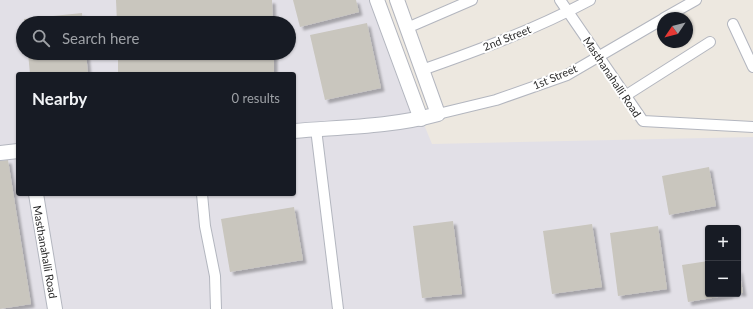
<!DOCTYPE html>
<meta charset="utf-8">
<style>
:root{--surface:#171b24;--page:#20242c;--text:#f1f3f6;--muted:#9ea1a6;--line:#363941}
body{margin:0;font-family:Lato,sans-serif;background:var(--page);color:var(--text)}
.controls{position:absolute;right:12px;bottom:12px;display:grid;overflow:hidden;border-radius:4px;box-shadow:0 1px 3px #0004}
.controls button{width:36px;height:36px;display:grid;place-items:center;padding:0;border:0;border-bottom:1px solid var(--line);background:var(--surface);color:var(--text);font:20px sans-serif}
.compass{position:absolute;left:657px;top:12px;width:36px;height:36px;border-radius:50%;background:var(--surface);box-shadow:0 1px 3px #0004;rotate:235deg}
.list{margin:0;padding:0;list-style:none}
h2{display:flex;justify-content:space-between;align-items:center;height:52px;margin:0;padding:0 16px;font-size:17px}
h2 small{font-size:13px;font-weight:400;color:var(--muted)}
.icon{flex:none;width:22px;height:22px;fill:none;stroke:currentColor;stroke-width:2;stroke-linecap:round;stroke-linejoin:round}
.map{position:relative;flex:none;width:753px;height:309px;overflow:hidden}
.search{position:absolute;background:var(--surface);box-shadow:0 1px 3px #0004;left:16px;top:16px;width:280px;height:44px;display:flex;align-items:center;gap:10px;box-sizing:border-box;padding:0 14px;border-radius:22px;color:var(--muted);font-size:15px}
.panel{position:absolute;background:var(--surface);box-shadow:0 1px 3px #0004;left:16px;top:72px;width:280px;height:124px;border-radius:4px}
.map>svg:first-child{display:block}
.industrial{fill:#e2e0e7;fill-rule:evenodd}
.building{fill:#c9c6be;filter:url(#shadow)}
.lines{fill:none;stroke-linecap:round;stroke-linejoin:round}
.street-casing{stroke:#b3b6bf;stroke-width:12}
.secondary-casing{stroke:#b3b6bf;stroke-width:16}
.street{stroke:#fff;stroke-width:10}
.secondary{stroke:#fff;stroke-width:14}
.labels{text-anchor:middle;stroke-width:4;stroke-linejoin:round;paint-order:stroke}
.street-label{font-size:11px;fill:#2d2d2d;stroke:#fff}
</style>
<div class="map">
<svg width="753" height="309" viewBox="0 0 753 309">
<defs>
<filter id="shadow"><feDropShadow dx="3.5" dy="3.5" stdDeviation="1" flood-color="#0004"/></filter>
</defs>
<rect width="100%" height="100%" fill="#ede8e0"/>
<!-- industrial -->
<path class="industrial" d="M0,0H373L432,144L753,137V309H0ZM23,23H289V53H23ZM18,74H294V194H18ZM708,228H738V294H708Z"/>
<!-- building -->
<g class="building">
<path d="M116,0H272L273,23H117Z"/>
<path d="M293,0H356L359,12L300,27Z"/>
<path d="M82,13L83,23H24V19Z"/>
<path d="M367,23L381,88L325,100L310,35Z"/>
<path d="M28,53H86L88,74H30Z"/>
<rect x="118" y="53" width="156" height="21"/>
<path d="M8,160L31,304L0,309V161Z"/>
<path d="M709,167L716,206L669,215L662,176Z"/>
<path d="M294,207L303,260L230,272L221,219Z"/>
<path d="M453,221L462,294L422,298L413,226Z"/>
<path d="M592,224L602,287L552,294L543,231Z"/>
<path d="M658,226L667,289L618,296L610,233Z"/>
<path d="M708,261V294H730V295L688,302L682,265Z"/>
<path d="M739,269L743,293H738V270Z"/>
</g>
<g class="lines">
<defs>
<g id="street">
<path d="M560,0L643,121L753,127"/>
<path d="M664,18L696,0"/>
<path d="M733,24L753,67"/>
<path d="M407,28L472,0"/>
<path d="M422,70C479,50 536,29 590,0"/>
<path d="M625,96L710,42"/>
<path d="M438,114L496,100L567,75L663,19"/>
<path d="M316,129L338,309"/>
<path d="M202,194L205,226L215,276L216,309"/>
</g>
<g id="secondary">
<path d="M377,0L421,119"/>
<path d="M294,131C342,127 391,127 438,114L397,0"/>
<path d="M0,153L18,151"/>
<path d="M36,194L55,309"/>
</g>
</defs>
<!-- street casing -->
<use href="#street" class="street-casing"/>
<!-- secondary casing -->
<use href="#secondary" class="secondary-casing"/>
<!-- street -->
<use href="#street" class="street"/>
<!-- secondary -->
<use href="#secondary" class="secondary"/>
</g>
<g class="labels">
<!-- street labels -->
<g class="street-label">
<text transform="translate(507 38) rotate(-22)" y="4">2nd Street</text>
<text transform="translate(555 77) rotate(-23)" y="4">1st Street</text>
<text transform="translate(612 77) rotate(56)" y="4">Masthanahalli Road</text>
<text transform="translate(45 252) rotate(80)" y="4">Masthanahalli Road</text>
</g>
</g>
</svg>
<div class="controls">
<button>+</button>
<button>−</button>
</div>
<svg class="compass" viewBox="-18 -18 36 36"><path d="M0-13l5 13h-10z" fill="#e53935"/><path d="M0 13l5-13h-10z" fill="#9ea1a6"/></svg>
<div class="search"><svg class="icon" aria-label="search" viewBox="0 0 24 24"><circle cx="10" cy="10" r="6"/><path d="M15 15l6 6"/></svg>Search here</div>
<section class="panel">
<h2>Nearby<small>0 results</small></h2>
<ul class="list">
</ul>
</section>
</div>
